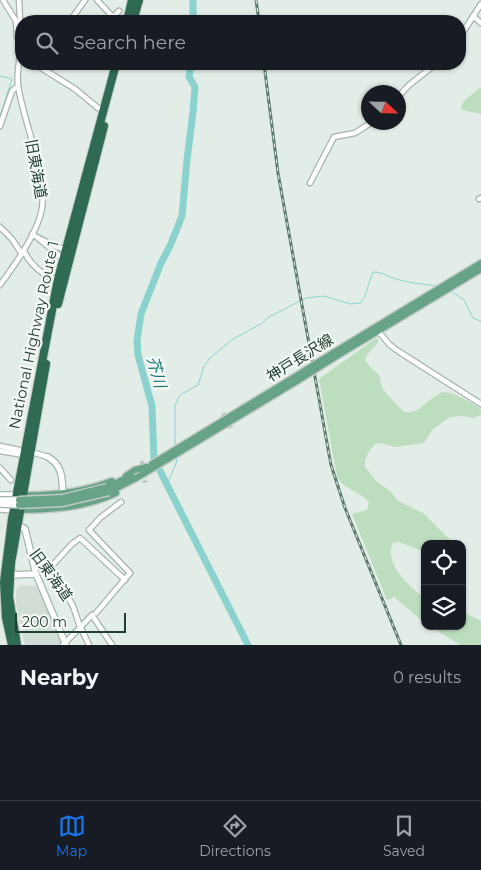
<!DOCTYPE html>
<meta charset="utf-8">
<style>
:root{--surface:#171b24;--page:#242831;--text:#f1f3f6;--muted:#9ea1a6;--line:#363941;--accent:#1a73e8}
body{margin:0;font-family:Montserrat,"Noto Sans JP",sans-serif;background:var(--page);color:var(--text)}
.controls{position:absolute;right:15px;bottom:15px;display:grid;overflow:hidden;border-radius:10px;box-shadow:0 1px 4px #0004}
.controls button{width:45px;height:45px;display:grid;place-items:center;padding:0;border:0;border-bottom:1px solid var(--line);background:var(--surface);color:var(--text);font:25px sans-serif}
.compass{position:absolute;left:361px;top:85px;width:45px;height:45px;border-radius:50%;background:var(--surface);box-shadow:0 1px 4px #0004;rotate:112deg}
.scale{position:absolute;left:15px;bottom:12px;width:111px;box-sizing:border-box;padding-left:5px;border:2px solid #223f31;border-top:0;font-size:14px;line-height:18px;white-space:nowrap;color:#223f31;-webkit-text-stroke:4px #f4f9f5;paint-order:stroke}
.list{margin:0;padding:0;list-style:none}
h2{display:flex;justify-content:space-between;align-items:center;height:65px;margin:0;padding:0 20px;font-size:21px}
h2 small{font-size:16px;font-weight:400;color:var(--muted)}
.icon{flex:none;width:28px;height:28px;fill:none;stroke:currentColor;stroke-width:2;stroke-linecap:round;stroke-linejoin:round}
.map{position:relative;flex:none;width:481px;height:645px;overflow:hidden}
.search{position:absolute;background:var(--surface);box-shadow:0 1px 4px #0004;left:15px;right:15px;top:15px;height:55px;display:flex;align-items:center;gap:12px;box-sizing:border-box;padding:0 18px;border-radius:20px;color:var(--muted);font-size:19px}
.sheet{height:155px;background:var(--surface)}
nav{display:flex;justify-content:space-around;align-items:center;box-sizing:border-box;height:70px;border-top:1px solid var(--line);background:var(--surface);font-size:14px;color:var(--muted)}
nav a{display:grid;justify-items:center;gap:2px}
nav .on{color:var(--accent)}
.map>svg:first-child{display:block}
.built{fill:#d1ddd5}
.green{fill:#bcdebe}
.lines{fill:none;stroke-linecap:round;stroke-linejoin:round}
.stream{stroke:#8bd2ce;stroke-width:1}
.river{stroke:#8bd2ce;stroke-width:7}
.street-tunnel{stroke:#bccac3;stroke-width:4.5;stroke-dasharray:4.5 2;stroke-linecap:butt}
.street-casing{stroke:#a5b5ad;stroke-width:7}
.secondary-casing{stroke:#a1b9ac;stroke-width:8}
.primary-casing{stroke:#c1c9c5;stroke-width:9}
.highway-casing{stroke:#c1c9c5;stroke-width:10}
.street{stroke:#fff;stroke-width:4.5}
.secondary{stroke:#fff;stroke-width:5.5}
.primary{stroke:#67a387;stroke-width:6}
.highway{stroke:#2e6b52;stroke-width:8}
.rail-casing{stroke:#5d7a6c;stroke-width:3}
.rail{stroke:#f4f9f5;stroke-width:1;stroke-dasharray:4;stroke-linecap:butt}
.secondary-bridge-casing{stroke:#a1b9ac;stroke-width:8;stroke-linecap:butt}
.primary-bridge-casing{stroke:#c1c9c5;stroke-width:9;stroke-linecap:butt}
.secondary-bridge{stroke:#fff;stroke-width:5.5}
.primary-bridge{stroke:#67a387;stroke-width:6}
.labels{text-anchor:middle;stroke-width:4.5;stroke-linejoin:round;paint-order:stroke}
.street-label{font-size:15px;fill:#223f31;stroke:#f4f9f5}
.water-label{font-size:16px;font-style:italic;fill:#1c7b77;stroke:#f4f9f5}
</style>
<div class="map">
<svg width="481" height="645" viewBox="0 0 481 645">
<rect width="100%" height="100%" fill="#e3ede7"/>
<!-- built -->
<path class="built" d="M20,585L37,586L62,643V645H25L16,605V590Z"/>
<!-- green -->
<g class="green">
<path d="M481,87V114L462,110L461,107L464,101Z"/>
<path d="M376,338L379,341L367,355L365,360L370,367L380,376C378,390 395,401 403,411C419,418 431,393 445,392C455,392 473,404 481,409V415L473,418L462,416L450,417L433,429L424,443L395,447L381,443L375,444L368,453L365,461V467L376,481L391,492L398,501L423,513L447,537L458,544H425V552L399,542L393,543C383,562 410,588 425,598V623L394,597L387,600L352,514L367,510L369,502C360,491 343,489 337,477L319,379Z"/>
<path d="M462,611L481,621V645H460L430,626H462Z"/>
</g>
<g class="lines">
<!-- stream -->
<g class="stream">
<path d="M0,76L12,79L0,116"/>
<path d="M451,291L464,300L473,318L481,321"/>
<path d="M175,447V405L180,395L198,385L204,366L210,358L233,339L261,324L269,317L306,298L324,296L350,304L360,303C367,297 368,282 373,272C381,272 386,275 393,278C407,283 423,284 438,286"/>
<path d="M165,484L168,482L177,461L176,458"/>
</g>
<!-- river -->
<g class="river">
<path d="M193,21V0"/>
<path d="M191,64L189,77L195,87L193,112L187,160L182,216L170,246L161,263L141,314L137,341L138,355L152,406L154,459L248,645"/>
</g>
<!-- street-tunnel -->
<g class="street-tunnel">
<path d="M54,248L75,263"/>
<path d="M223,413L231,428"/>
<path d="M142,461L145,483"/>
</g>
<defs>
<g id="street">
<path d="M3,0L16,21L17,37L21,40"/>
<path d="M19,0L21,38"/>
<path d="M97,0L113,17L119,11"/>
<path d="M473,16L481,23"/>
<path d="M70,21L85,0"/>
<path d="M460,37L481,4"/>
<path d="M35,64L75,89L98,108L103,109"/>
<path d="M398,97L409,85L436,64"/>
<path d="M0,126L12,91L18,86"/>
<path d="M310,183L334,137L355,133L372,122"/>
<path d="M479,199L481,198"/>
<path d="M0,227L12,239L22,254"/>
<path d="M32,234C38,238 59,249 65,249"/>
<path d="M38,238L63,259"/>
<path d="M24,251C30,264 43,277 58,279"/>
<path d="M0,285C15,265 38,233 42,208C47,173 23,121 18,85C16,72 21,56 21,43"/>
<path d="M377,330L390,345L398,351L481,404"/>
<path d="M0,446L19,450"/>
<path d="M0,451L24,455"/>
<path d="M35,453L48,457"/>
<path d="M0,468L11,480"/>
<path d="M31,552L64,590L73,606L79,624L89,645"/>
<path d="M48,570L72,544L80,538L125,580"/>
<path d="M96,613L130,573L89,530L100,518L121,502"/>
<path d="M63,645L92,615L112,645"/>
</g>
<g id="secondary">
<path d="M48,457C63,466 62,478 63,494"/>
<path d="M0,495H16"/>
<path d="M0,509L14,510"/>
<path d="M17,524L25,529L36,574L66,645"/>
<path d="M10,575L36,574"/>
</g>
<g id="primary">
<path d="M333,353L481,263"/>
<path d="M335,357L481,269"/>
<path d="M152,464L293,378"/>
<path d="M126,476L135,470L147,467"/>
<path d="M107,487L131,476"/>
<path d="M109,492L138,477L297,381"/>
<path d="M19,495C51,496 81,493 112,481"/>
<path d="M16,510C50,510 84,508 116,493"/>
</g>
<g id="highway">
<path d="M127,21L132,0"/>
<path d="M133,21L139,0"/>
<path d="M58,304L104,126"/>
<path d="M12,645L6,618L4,582L12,519L58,279L116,64"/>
<path d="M17,645L9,597L11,563L46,364"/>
</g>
</defs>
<!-- street casing -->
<use href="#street" class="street-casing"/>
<!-- secondary casing -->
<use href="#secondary" class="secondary-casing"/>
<!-- primary casing -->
<use href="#primary" class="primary-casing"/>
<!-- highway casing -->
<use href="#highway" class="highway-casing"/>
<!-- street -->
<use href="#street" class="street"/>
<!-- secondary -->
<use href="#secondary" class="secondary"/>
<!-- primary -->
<use href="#primary" class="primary"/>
<!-- highway -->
<use href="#highway" class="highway"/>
<defs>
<g id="rail">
<path d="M256,0L259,21"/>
<path d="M264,64L278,173L331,465L345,508L401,645"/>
</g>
</defs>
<!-- rail casing -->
<use href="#rail" class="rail-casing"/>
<!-- rail -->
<use href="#rail" class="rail"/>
<defs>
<g id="secondary-bridge">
<path d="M0,500H19"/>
<path d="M0,504L19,505"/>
</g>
<g id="primary-bridge">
<path d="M293,378L333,353"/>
<path d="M297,381L335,357"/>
<path d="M19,500L63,498L107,487"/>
<path d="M19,505L62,503L109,492"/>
</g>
</defs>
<!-- secondary-bridge casing -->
<use href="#secondary-bridge" class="secondary-bridge-casing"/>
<!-- primary-bridge casing -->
<use href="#primary-bridge" class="primary-bridge-casing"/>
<!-- secondary-bridge -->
<use href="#secondary-bridge" class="secondary-bridge"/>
<!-- primary-bridge -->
<use href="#primary-bridge" class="primary-bridge"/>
</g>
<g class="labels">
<!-- street labels -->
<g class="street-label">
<text transform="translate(36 169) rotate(80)" y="5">旧東海道</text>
<text transform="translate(34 335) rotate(-78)" y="5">National Highway Route 1</text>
<text transform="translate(300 358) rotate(-32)" y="5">神戸長沢線</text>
<text transform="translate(51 575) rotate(54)" y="5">旧東海道</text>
</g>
<!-- water labels -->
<g class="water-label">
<text transform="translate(157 372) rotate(75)" y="6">芥川</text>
</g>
</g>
</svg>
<div class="controls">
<button><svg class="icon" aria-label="locate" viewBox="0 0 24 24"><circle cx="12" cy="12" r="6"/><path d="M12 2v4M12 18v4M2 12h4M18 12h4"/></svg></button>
<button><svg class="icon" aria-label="layers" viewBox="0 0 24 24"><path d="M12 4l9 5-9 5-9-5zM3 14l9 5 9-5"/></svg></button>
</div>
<svg class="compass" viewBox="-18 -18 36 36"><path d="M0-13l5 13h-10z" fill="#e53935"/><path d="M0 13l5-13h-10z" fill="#9ea1a6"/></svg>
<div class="scale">200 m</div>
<div class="search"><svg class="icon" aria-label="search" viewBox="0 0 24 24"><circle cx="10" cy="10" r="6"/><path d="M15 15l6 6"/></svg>Search here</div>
</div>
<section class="sheet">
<h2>Nearby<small>0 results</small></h2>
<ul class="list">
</ul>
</section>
<nav>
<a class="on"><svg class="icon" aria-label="map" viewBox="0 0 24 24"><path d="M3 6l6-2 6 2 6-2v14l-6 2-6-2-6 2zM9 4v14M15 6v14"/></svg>Map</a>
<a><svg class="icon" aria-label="directions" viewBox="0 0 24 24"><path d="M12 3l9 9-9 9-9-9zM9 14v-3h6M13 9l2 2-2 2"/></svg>Directions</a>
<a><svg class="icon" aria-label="saved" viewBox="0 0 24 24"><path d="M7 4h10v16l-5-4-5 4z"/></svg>Saved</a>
</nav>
